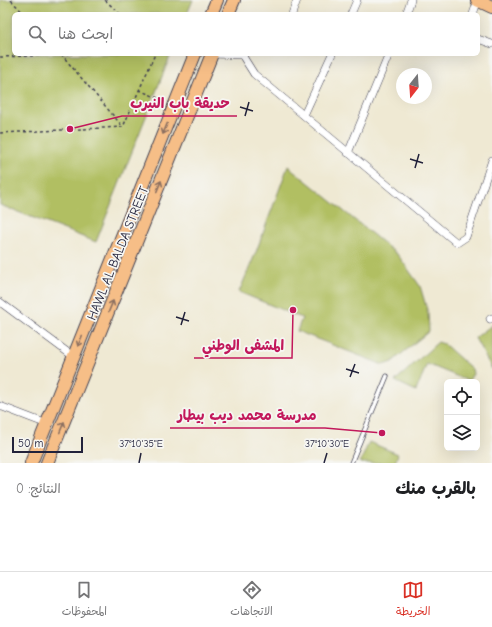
<!DOCTYPE html>
<html lang="ar">
<meta charset="utf-8">
<style>
:root{--surface:#fff;--page:#f2f2f2;--text:#202124;--muted:#757577;--line:#e0e0e0;--accent:#d93025}
body{margin:0;font-family:"Comic Neue","Playpen Sans Arabic",sans-serif;background:var(--page);color:var(--text);direction:rtl}
.controls{position:absolute;right:12px;bottom:12px;display:grid;overflow:hidden;border-radius:6px;box-shadow:0 4px 16px #0002}
.controls button{width:36px;height:36px;display:grid;place-items:center;padding:0;border:0;border-bottom:1px solid var(--line);background:var(--surface);color:var(--text);font:20px sans-serif}
.compass{position:absolute;left:396px;top:68px;width:36px;height:36px;border-radius:50%;background:var(--surface);box-shadow:0 4px 16px #0002;rotate:197deg}
.scale{position:absolute;left:12px;bottom:10px;width:71px;box-sizing:border-box;padding-left:4px;border:2px solid #22223b;border-top:0;font-size:11px;line-height:14px;white-space:nowrap;color:#22223b;-webkit-text-stroke:3px #f6f6f2;paint-order:stroke}
.list{margin:0;padding:0;list-style:none}
h2{display:flex;justify-content:space-between;align-items:center;height:52px;margin:0;padding:0 16px;font-size:17px}
h2 small{font-size:13px;font-weight:400;color:var(--muted)}
.icon{flex:none;width:22px;height:22px;fill:none;stroke:currentColor;stroke-width:2;stroke-linecap:round;stroke-linejoin:round}
.map{position:relative;flex:none;width:492px;height:463px;overflow:hidden;direction:ltr}
.search{position:absolute;background:var(--surface);box-shadow:0 4px 16px #0002;left:12px;right:12px;top:12px;height:44px;display:flex;align-items:center;gap:10px;box-sizing:border-box;padding:0 14px;border-radius:6px;color:var(--muted);font-size:15px}
.sheet{height:108px;background:var(--surface)}
nav{display:flex;justify-content:space-around;align-items:center;box-sizing:border-box;height:56px;border-top:1px solid var(--line);background:var(--surface);font-size:11px;color:var(--muted)}
nav a{display:grid;justify-items:center;gap:2px}
nav .on{color:var(--accent)}
.map>svg:first-child{display:block}
.green{fill:#b1bf62;stroke:#6a704e}
.lines{fill:none;stroke-linecap:round;stroke-linejoin:round}
.lane-casing{stroke:#414052;stroke-width:5}
.street-casing{stroke:#414052;stroke-width:8}
.primary-casing{stroke:#414052;stroke-width:14}
.path{stroke:#414052;stroke-width:1.5;stroke-dasharray:3 3;stroke-linecap:butt}
.lane{stroke:#fff;stroke-width:3.5}
.street{stroke:#fff;stroke-width:7}
.primary{stroke:#f6be87;stroke-width:12}
.oneway{stroke:#8c7061}
.ticks{fill:none;stroke:#22223b;stroke-width:1.5}
.labels{text-anchor:middle;stroke-width:3.5;stroke-linejoin:round;paint-order:stroke}
.street-label{font-size:13px;fill:#22223b;stroke:#f6f6f2}
.ticks-label{font-size:10px;text-anchor:middle;fill:#22223b;stroke:#f6f6f2;stroke-width:3.5;stroke-linejoin:round;paint-order:stroke}
.leader{fill:none;stroke:#c2185b;stroke-width:1.5}
.callout-dot{fill:#c2185b;stroke:#f6f6f2;stroke-width:1.5}
.callout-label{font-size:14px;text-anchor:middle;font-weight:bold;fill:#c2185b;stroke:#f6f6f2;stroke-width:3.5;stroke-linejoin:round;paint-order:stroke}
</style>
<div class="map">
<svg width="492" height="463" viewBox="0 0 492 463">
<rect width="100%" height="100%" fill="#f6f6f2"/>
<filter id="ink" filterUnits="userSpaceOnUse"><feTurbulence type="fractalNoise" baseFrequency=".025" numOctaves="2"/><feDisplacementMap in="SourceGraphic" scale="8" xChannelSelector="R" yChannelSelector="G"/><feConvolveMatrix kernelMatrix="1 2 1 2 8 2 1 2 1" color-interpolation-filters="sRGB"/></filter>
<filter id="wash" filterUnits="userSpaceOnUse"><feTurbulence type="fractalNoise" baseFrequency=".012" numOctaves="4" result="noise"/><feDisplacementMap in="SourceGraphic" scale="16" xChannelSelector="R" yChannelSelector="G"/><feGaussianBlur stdDeviation="0.9" result="paint"/><feColorMatrix in="noise" values="0 0 0 0 0 0 0 0 0 0 0 0 0 0 0 0 0 1.4 0 .05"/><feComposite in="paint" operator="in"/></filter>
<g filter="url(#wash)">
<rect width="100%" height="100%" fill="#efe9d3"/>
<!-- green -->
<g class="green">
<path d="M0,0H193L187,14H14V54H171L96,242L0,205Z"/>
<path d="M288,166L398,255L420,286L428,313L429,331L392,362L383,365L297,331L302,318L239,292L256,252Z"/>
<path d="M492,325V369L475,338Z"/>
<path d="M438,342L444,344L472,369L473,374L469,380H466L427,364L416,391L395,381Z"/>
<path d="M369,442L398,454L395,463H360Z"/>
</g>
</g>
<g filter="url(#ink)">
<g class="lines">
<defs>
<path id="lane" d="M351,463L387,376"/>
<g id="street">
<path d="M292,14L297,0"/>
<path d="M351,14L357,0"/>
<path d="M406,14L411,0"/>
<path d="M473,14L478,0"/>
<path d="M478,39L492,44"/>
<path d="M212,54L242,55L244,54"/>
<path d="M242,55L254,74L457,243L466,237L492,160"/>
<path d="M304,115L332,54"/>
<path d="M348,153L389,54"/>
<path d="M0,302L74,357"/>
<path d="M490,319L492,318"/>
<path d="M0,406L47,424"/>
</g>
<g id="primary">
<path d="M477,0L492,7"/>
<path d="M211,14L217,0"/>
<path d="M228,14L234,0"/>
<path d="M31,463L195,54"/>
<path d="M47,463L212,54"/>
</g>
</defs>
<!-- lane casing -->
<use href="#lane" class="lane-casing"/>
<!-- street casing -->
<use href="#street" class="street-casing"/>
<!-- primary casing -->
<use href="#primary" class="primary-casing"/>
<!-- path -->
<g class="path">
<path d="M11,0L24,14"/>
<path d="M105,0L120,14"/>
<path d="M61,54L123,127"/>
<path d="M0,57L73,54"/>
<path d="M139,90L165,101"/>
<path d="M0,133L123,127L155,54"/>
</g>
<!-- lane -->
<use href="#lane" class="lane"/>
<!-- street -->
<use href="#street" class="street"/>
<!-- primary -->
<use href="#primary" class="primary"/>
</g>
<!-- one-way arrows -->
<defs><path id="oneway-shaft" d="M-6 0H5M1.5-3L5.5 0L1.5 3" fill="none" stroke-width="1.6" stroke-linecap="round" stroke-linejoin="round"/></defs>
<g class="oneway">
<use href="#oneway-shaft" transform="translate(165 129) rotate(112)"/>
<use href="#oneway-shaft" transform="translate(159 186) rotate(-68)"/>
<use href="#oneway-shaft" transform="translate(111 306) rotate(-68)"/>
<use href="#oneway-shaft" transform="translate(80 341) rotate(112)"/>
<use href="#oneway-shaft" transform="translate(62 427) rotate(-68)"/>
</g>
</g>
<!-- ticks -->
<path class="ticks" d="M240,107L253,111M245,116L249,102M410,159L423,163M415,168L419,154M176,317L189,321M181,325L185,312M346,369L359,373M350,377L355,364M139,463L141,453M324,463L327,453"/>
<g class="labels">
<!-- street labels -->
<g class="street-label">
<text transform="translate(117 253) rotate(-68)" y="5">HAWL AL BALDA STREET</text>
</g>
</g>
<g class="ticks-label">
<text x="141" y="447">37°10'35"E</text>
<text x="327" y="447">37°10'30"E</text>
</g>
<!-- callouts -->
<path class="leader" d="M70 129L122 116H237M293 310L292 358H194M382 433L325 428H170"/>
<g class="callout-dot">
<circle cx="70" cy="129" r="4"/>
<circle cx="293" cy="310" r="4"/>
<circle cx="382" cy="433" r="4"/>
</g>
<g class="callout-label">
<text x="180" y="108">حديقة باب النيرب</text>
<text x="243" y="350">المشفى الوطني</text>
<text x="247" y="420">مدرسة محمد ديب بيطار</text>
</g>
</svg>
<div class="controls">
<button><svg class="icon" aria-label="locate" viewBox="0 0 24 24"><circle cx="12" cy="12" r="6"/><path d="M12 2v4M12 18v4M2 12h4M18 12h4"/></svg></button>
<button><svg class="icon" aria-label="layers" viewBox="0 0 24 24"><path d="M12 4l9 5-9 5-9-5zM3 14l9 5 9-5"/></svg></button>
</div>
<svg class="compass" viewBox="-18 -18 36 36"><path d="M0-13l5 13h-10z" fill="#e53935"/><path d="M0 13l5-13h-10z" fill="#757577"/></svg>
<div class="scale">50 m</div>
<div class="search"><svg class="icon" aria-label="search" viewBox="0 0 24 24"><circle cx="10" cy="10" r="6"/><path d="M15 15l6 6"/></svg>ابحث هنا</div>
</div>
<section class="sheet">
<h2>بالقرب منك<small>النتائج: 0</small></h2>
<ul class="list">
</ul>
</section>
<nav>
<a class="on"><svg class="icon" aria-label="map" viewBox="0 0 24 24"><path d="M3 6l6-2 6 2 6-2v14l-6 2-6-2-6 2zM9 4v14M15 6v14"/></svg>الخريطة</a>
<a><svg class="icon" aria-label="directions" viewBox="0 0 24 24"><path d="M12 3l9 9-9 9-9-9zM9 14v-3h6M13 9l2 2-2 2"/></svg>الاتجاهات</a>
<a><svg class="icon" aria-label="saved" viewBox="0 0 24 24"><path d="M7 4h10v16l-5-4-5 4z"/></svg>المحفوظات</a>
</nav>
